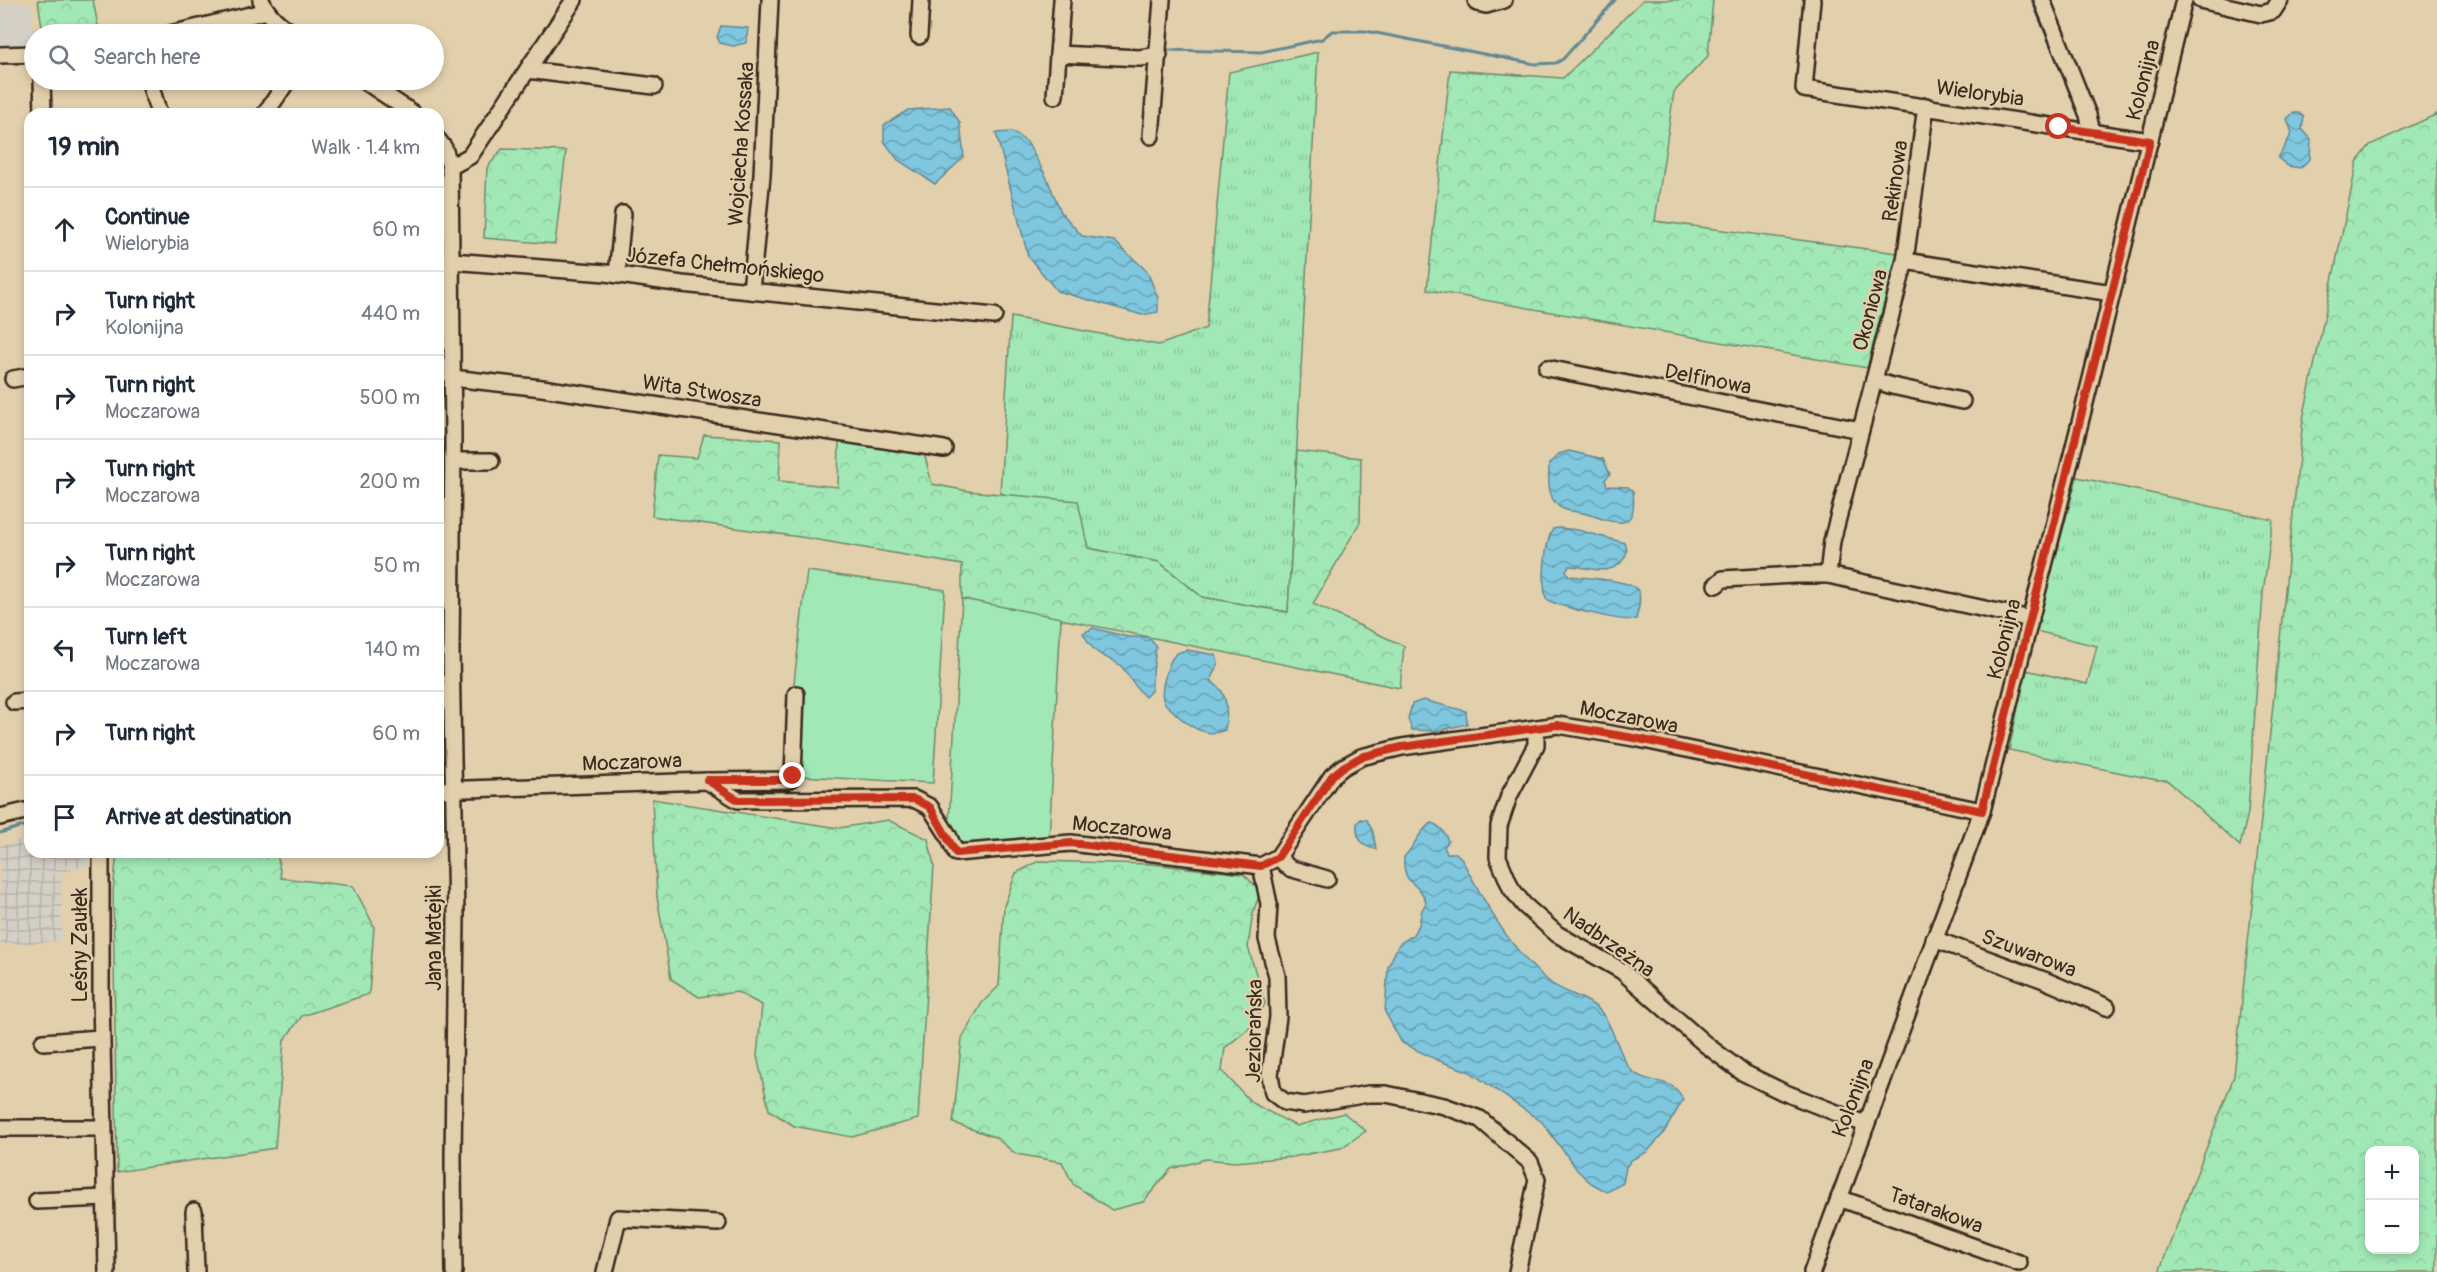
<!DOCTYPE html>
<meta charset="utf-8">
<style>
:root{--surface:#fff;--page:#f2f2f3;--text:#1f2937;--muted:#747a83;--line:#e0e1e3}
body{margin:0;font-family:Pangolin,sans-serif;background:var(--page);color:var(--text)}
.controls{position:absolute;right:18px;bottom:18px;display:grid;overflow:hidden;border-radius:12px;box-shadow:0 3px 9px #0003}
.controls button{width:54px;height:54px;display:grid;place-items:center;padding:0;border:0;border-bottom:2px solid var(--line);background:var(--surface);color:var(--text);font:30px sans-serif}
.stop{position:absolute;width:18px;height:18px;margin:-14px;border:4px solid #c8321e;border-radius:50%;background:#fff}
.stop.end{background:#c8321e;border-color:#fff;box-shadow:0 2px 6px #0008}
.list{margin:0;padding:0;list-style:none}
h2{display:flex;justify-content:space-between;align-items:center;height:78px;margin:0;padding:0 24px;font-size:26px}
h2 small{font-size:20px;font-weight:400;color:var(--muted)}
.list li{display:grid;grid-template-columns:39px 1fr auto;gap:18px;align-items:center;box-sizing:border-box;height:84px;padding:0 24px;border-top:2px solid var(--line)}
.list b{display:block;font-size:22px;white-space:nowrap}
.list p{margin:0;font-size:20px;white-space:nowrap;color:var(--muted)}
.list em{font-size:20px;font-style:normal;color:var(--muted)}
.icon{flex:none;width:33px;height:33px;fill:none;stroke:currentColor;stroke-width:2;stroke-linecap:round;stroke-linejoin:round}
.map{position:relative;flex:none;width:2437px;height:1272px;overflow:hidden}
.search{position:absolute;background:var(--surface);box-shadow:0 3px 9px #0003;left:24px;top:24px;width:420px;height:66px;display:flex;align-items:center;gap:15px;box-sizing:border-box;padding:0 21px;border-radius:33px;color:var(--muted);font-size:22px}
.panel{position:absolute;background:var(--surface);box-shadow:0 3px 9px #0003;left:24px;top:108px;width:420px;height:750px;border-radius:18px}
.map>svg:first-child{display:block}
.built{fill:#d5d0c6}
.industrial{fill:url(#industrial-grid)}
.grass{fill:url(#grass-tufts);stroke:#6e896a;stroke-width:1.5}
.forest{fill:url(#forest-crowns);stroke:#6e896a;stroke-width:1.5;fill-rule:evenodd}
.garden{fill:#a1e8b6;stroke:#6e896a;stroke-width:1.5}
.water{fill:url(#water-waves);stroke:#638892;stroke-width:1.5}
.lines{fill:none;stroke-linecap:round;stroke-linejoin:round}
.stream{stroke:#638892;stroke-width:3}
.minor-casing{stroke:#3b2a1e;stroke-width:20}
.minor{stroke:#e2d0ad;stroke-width:15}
.route{stroke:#c8321e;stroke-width:8}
.labels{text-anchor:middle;stroke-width:4.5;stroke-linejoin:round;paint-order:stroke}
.street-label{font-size:21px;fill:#3b2a1e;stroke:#e2d0ad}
</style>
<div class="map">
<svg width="2437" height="1272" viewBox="0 0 2437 1272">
<defs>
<pattern id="industrial-grid" width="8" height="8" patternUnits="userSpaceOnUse" patternTransform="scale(1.5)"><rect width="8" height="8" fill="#d5d0c6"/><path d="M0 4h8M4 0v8" fill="none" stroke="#b8b3aa"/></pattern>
<pattern id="grass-tufts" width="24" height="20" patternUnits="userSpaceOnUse" patternTransform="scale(1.5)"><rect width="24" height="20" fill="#a1e8b6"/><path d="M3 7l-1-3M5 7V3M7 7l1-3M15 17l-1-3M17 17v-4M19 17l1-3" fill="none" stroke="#8cc79c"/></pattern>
<pattern id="forest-crowns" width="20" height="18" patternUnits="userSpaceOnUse" patternTransform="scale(1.5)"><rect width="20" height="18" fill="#a1e8b6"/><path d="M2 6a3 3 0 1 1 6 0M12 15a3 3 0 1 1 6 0" fill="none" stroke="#8cc79c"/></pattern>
<pattern id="water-waves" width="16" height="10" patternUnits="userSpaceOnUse" patternTransform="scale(1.5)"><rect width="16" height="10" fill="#7ec7df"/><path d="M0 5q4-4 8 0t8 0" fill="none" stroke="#68a2b4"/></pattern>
</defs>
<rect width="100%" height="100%" fill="#e2d0ad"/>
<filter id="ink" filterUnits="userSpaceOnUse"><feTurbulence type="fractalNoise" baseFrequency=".0167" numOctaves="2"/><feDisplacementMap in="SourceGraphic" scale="12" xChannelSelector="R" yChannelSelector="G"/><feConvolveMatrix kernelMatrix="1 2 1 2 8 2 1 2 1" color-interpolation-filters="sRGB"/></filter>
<g filter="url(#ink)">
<!-- built -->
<path class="built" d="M0,3H31L33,37L25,46H0Z"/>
<!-- industrial -->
<path class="industrial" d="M30,836V852H87L89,866L61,872L62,941L0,945V846Z"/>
<!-- grass -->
<g class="grass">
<path d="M1318,52L1288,612L1202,597L1159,562L1088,548L1000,492L1011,317L1159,345L1206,328L1229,72Z"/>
<path d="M2077,477L2273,520L2263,593L2248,813L2240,846L2167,780H2157L2009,750L2026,670L2087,684L2097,646L2036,631Z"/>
</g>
<!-- forest -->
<g class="forest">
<path d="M38,0H93L98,26L95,34H43Z"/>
<path d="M1643,0H1713L1708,56L1674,92L1655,221L1897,253L1867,368L1427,290L1450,70L1563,78Z"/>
<path d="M2437,114V1272H2159L2234,1076L2303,419L2357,162L2370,145ZM2370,1150H2414V1250H2370Z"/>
<path d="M502,149L566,151L555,244L484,238L487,168Z"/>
<path d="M704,435L781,440L779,481L838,487L839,441L923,449L932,484L968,491L1078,501L1088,548L1159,562L1202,597L1288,612L1297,451L1361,458L1360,522L1313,604L1404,646L1400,688L962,599V565L807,538L652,516L658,455L697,458Z"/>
<path d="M438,499L442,514L445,776L438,783Z"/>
<path d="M652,799L839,828L888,820L928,839L934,865L918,1119L852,1137L794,1126L769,1110L757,1056L762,1005L737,992L699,997L671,979L657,897Z"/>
<path d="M117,852H277L281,878L353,886L374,926L369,994L302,1016L284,1040L275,1148L117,1172L113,891Z"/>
<path d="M1039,861L1151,864L1243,874L1261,891L1253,912L1248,947L1265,1004L1253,1025L1225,1048L1222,1071L1252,1103L1296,1126L1344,1113L1366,1131L1341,1148L1292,1157L1235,1162L1206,1159L1171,1169L1143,1202L1112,1210L1073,1184L1062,1162L1016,1154L995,1137L953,1123L962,1038L982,1003L999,986L1004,906L1016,873Z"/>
</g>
<!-- garden -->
<g class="garden">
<path d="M807,571L945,590L933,783L798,776L793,691Z"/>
<path d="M962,599L1061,618L1049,839L961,844L949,821Z"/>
</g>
<!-- water -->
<g class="water">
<path d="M721,26L748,28L746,43L733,46L720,43L717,37Z"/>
<path d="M950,107L960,123L964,157L935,184L898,160L884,141V125L908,110Z"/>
<path d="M2293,113H2299L2304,117L2302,129L2311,139L2310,159L2300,168L2288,166L2278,158L2292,133L2287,119Z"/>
<path d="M1012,132L1027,142L1046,176L1061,212L1082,236L1114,241L1147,271L1158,298V312L1142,315L1057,291L1028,256L996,133Z"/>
<path d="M1569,451L1603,459L1610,474L1605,480L1607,486L1628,487L1633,491C1638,535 1614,522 1587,514C1574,510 1562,513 1554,501C1547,490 1549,476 1549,464L1559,454Z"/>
<path d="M1559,528L1578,530L1625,543C1628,550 1627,554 1623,560C1610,578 1587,566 1569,566L1566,570L1569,576C1583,578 1632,579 1638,591C1642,598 1638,611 1636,619C1624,623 1557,606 1546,599C1542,582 1544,544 1553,529Z"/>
<path d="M1093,628L1128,637H1148L1156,646L1151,691L1145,697C1135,688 1130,676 1121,666C1115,661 1112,660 1105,657C1095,653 1088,643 1083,633Z"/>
<path d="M1187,650L1216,655L1218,663L1211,679C1213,684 1217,685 1221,690C1228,701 1227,718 1225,730C1204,739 1186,724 1172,710C1168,706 1164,705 1163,699C1160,691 1168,661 1175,655C1178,652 1183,651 1187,650Z"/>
<path d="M1423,700L1466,711L1467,724L1437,731L1412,730L1408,719L1412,704Z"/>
<path d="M1361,819L1367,820L1373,832L1376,849C1361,847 1356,837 1357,823Z"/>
<path d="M1432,823C1440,826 1445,832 1448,841L1444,847L1447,853H1456L1461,858C1485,903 1510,951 1551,983C1566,994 1590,998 1602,1013C1613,1026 1621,1060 1631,1070C1646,1086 1674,1075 1683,1100L1663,1134L1647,1152L1631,1160L1626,1167L1623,1183L1607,1192L1591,1183L1578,1171L1542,1122L1470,1072L1437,1060L1402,1043L1385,1012L1388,967L1399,944L1412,936L1419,925L1422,910L1426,903C1421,880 1402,889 1404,857C1415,846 1419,830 1432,823Z"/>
</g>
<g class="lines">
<!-- stream -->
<g class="stream">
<path d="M2032,0L2082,122"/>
<path d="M1165,50L1261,52L1322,39L1332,31H1366L1535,64L1556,63L1563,59L1615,0"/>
<path d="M0,833L30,824"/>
</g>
<defs>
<g id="minor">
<path d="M261,0C267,15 281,26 294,34"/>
<path d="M1476,0L1477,3L1486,5L1504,0"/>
<path d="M1812,0L1804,89L2150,141"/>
<path d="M2042,0L2088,115L2092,132"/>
<path d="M2200,0L2261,14L2273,11L2280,0"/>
<path d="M170,34L267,11"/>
<path d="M919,36L921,0"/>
<path d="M1058,54L1140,58L1159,55"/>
<path d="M0,55L34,54"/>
<path d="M528,70L654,86"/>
<path d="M42,80L43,114"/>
<path d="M149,80L159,114"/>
<path d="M363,80L414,114"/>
<path d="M1055,96L1062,0"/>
<path d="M265,114L288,80"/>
<path d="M1151,136L1162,0"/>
<path d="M438,140L444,148L450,167L453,437L451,653L456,917L453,1159L454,1272"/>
<path d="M450,167L470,156L574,0"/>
<path d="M438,260L606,273L682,284L994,316"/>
<path d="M1905,261L1926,106"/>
<path d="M617,275L623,214"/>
<path d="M751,291L762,175L770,0"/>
<path d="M1547,368L1860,430"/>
<path d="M452,378L542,388L944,449"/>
<path d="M13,379L30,376"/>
<path d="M1874,380L1892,386L1962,401"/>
<path d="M453,461H491"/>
<path d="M1716,585L1723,579L1795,575H1828"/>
<path d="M2031,619L1828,575L1832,541L1905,261L2112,293"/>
<path d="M14,702L30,701"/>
<path d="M1536,728V745L1509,796L1499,826L1498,857L1511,888L1524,905L1557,934L1622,971L1705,1044L1742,1072L1783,1092L1865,1124"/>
<path d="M707,781L789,780L793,776L796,694"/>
<path d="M438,790L707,781L738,800L914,799L930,807L948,835L956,853L1071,843L1261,866L1278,857L1332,776L1343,767L1361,757L1402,747L1558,725L1634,738L1982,811"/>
<path d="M0,817L30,810"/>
<path d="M101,852V997L107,1272"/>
<path d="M1278,857L1289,868L1327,879"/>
<path d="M1261,866L1269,904L1267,939L1277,976L1278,1017L1270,1075L1273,1093L1285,1102L1304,1105L1368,1094H1386L1444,1106L1480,1119L1530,1162L1537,1179L1517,1272"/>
<path d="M1934,939L2044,980L2107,1007"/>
<path d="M43,1042L101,1038"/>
<path d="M0,1128H103"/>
<path d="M1839,1198L2019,1263"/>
<path d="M37,1201L105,1198"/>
<path d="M194,1211L196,1272"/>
<path d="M605,1272L618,1218L718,1223"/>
<path d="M1812,1272L1982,811L2090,383L2184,0"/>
</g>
</defs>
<!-- minor casing -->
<use href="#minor" class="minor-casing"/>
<!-- minor -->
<use href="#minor" class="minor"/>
</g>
</g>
<g class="lines" filter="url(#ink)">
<!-- route -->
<path class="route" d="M793,776L789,780H707L738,800L914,799L930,807L956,853L1071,843L1261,866L1278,857L1332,776L1343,767L1361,757L1402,747L1557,725L1634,738L1982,811L2150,141L2059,127"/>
</g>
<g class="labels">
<!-- street labels -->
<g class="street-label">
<text transform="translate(2143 80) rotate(-76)" y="7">Kolonijna</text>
<text transform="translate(1980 93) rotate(8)" y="7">Wielorybia</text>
<text transform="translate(741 144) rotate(-86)" y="7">Wojciecha Kossaka</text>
<text transform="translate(1895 181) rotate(-82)" y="7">Rekinowa</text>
<text transform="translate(725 265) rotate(6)" y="7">Józefa Chełmońskiego</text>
<text transform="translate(1870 310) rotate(-75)" y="7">Okoniowa</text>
<text transform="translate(1708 379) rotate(11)" y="7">Delfinowa</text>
<text transform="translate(702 391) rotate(9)" y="7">Wita Stwosza</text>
<text transform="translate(2004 639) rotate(-76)" y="7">Kolonijna</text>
<text transform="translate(1629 717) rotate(11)" y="7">Moczarowa</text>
<text transform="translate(632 762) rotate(-2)" y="7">Moczarowa</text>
<text transform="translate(1122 828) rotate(6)" y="7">Moczarowa</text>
<text transform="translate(434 938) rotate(-90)" y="7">Jana Matejki</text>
<text transform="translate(1609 942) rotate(35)" y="7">Nadbrzeżna</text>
<text transform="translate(80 945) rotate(-90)" y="7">Leśny Zaułek</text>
<text transform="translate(2029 953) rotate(21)" y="7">Szuwarowa</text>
<text transform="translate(1254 1031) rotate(-89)" y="7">Jeziorańska</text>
<text transform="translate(1853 1098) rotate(-69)" y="7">Kolonijna</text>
<text transform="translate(1936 1210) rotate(20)" y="7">Tatarakowa</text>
</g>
</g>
</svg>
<div class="controls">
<button>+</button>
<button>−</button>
</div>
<div class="stop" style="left:2059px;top:127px"></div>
<div class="stop end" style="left:793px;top:776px"></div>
<div class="search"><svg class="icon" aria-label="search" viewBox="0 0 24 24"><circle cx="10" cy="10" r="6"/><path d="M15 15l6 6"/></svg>Search here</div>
<section class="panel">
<h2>19 min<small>Walk · 1.4 km</small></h2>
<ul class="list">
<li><svg class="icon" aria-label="ahead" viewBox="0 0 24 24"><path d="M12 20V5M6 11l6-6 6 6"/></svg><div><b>Continue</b><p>Wielorybia</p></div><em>60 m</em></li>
<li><svg class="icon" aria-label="right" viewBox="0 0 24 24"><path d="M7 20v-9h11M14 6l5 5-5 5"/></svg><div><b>Turn right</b><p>Kolonijna</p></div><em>440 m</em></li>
<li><svg class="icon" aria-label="right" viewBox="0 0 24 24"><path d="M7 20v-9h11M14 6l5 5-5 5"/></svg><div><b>Turn right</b><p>Moczarowa</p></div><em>500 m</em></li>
<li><svg class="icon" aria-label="right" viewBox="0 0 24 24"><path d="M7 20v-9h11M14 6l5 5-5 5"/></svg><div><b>Turn right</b><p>Moczarowa</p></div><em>200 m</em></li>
<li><svg class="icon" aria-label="right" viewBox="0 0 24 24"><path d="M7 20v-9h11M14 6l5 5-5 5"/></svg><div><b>Turn right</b><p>Moczarowa</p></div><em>50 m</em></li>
<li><svg class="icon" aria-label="left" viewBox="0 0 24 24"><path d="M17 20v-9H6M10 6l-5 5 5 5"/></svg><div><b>Turn left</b><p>Moczarowa</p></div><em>140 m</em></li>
<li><svg class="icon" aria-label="right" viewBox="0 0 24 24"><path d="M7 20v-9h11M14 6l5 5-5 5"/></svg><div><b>Turn right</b></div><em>60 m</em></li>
<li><svg class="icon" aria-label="arrive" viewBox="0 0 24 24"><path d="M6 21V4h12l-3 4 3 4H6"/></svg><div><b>Arrive at destination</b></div></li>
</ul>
</section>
</div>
